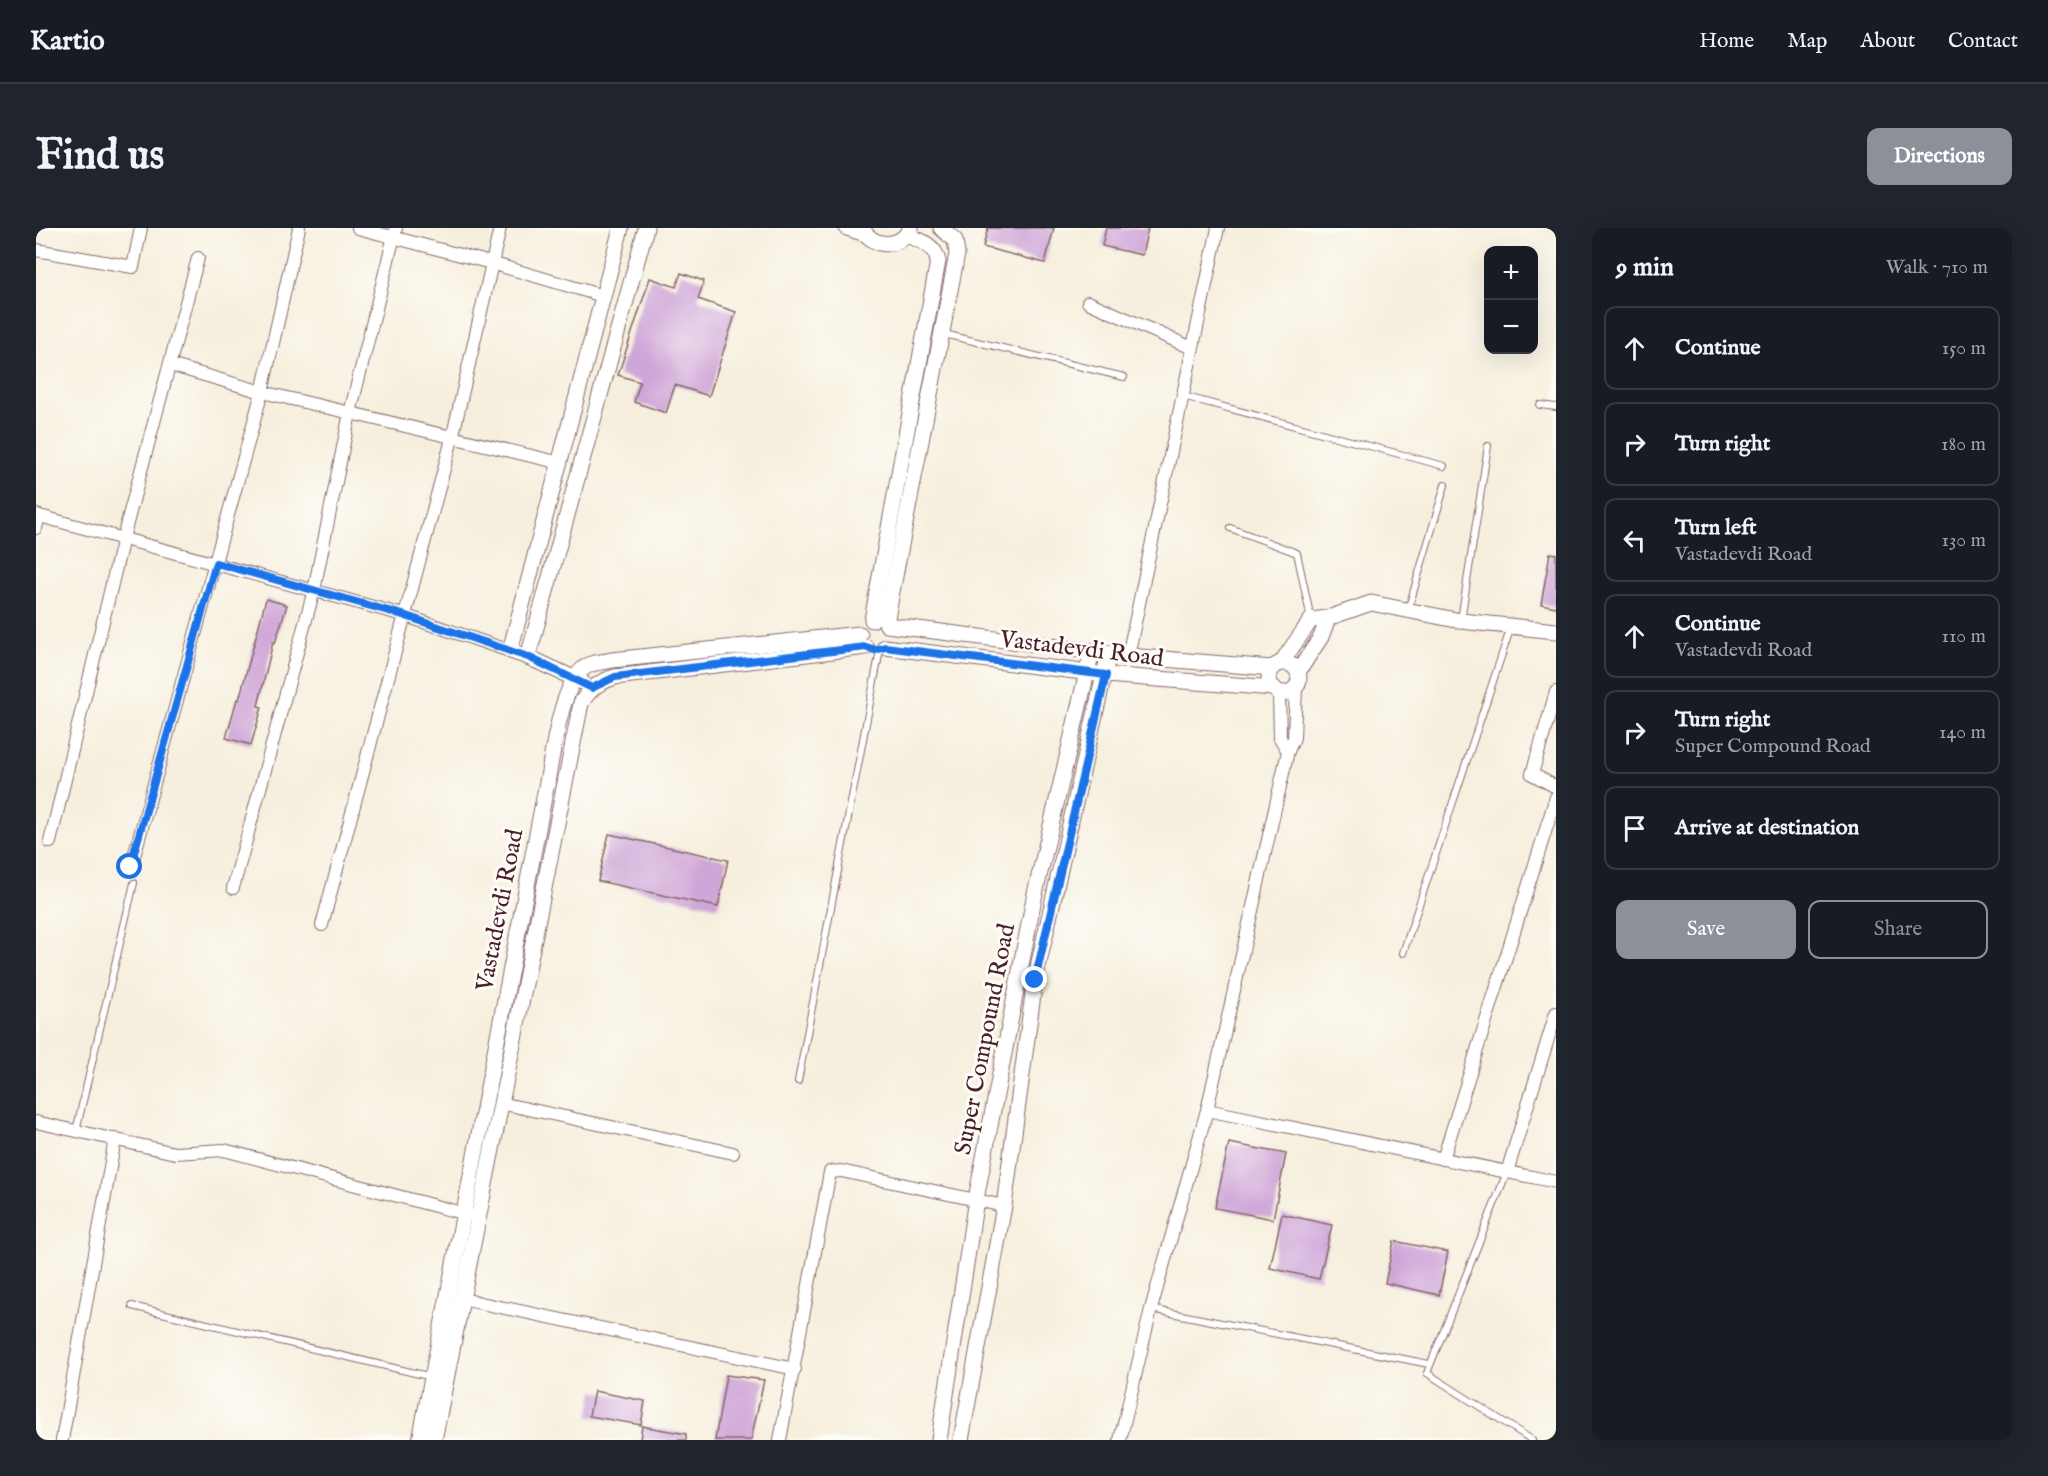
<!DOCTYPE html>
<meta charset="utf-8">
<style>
:root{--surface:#171b24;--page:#20242c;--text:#f1f3f6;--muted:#9ea1a6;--line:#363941;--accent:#8c9099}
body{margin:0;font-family:"IM FELL English",serif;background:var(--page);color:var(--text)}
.controls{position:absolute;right:18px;top:18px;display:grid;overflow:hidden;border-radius:12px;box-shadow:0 6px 24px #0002}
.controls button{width:54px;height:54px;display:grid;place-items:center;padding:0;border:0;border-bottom:2px solid var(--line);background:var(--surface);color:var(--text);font:30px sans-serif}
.stop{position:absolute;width:18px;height:18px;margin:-14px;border:4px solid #1a73e8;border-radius:50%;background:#fff}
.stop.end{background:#1a73e8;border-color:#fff;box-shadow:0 2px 6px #0008}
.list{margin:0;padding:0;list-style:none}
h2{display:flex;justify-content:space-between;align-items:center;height:78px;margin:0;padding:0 24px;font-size:26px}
h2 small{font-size:20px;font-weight:400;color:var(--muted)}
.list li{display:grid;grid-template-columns:39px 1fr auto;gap:18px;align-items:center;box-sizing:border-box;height:84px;margin:0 12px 12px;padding:0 12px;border:2px solid var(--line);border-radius:12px}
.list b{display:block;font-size:22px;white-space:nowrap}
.list p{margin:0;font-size:20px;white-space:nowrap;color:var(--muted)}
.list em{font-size:20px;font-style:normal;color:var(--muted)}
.actions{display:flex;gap:12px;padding:18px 24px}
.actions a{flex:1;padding:14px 0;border:2px solid var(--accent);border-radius:12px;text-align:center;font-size:21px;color:var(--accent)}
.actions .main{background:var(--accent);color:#fff}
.icon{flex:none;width:33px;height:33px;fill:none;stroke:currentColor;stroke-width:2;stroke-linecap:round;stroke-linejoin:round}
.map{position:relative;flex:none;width:1520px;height:1212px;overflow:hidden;border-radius:12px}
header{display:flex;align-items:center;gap:36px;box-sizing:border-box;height:84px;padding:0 30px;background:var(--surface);border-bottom:2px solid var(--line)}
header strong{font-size:28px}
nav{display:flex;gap:33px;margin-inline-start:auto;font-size:21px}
.intro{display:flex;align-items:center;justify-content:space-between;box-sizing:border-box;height:144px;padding:0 36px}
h1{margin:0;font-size:42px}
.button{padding:15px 27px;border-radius:12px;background:var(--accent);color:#fff;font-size:21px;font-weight:700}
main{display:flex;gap:36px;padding:0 36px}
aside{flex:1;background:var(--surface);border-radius:12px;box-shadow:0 6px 24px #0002}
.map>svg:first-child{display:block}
.building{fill:#cfa6d8}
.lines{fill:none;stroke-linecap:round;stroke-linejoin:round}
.service-casing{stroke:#866869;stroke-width:8}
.minor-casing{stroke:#866869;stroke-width:14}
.tertiary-casing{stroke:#866869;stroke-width:17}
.service{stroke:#fff;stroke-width:6}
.minor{stroke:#fff;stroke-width:12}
.tertiary{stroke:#fff;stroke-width:15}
.route{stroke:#1a73e8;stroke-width:8}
.labels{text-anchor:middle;stroke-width:6;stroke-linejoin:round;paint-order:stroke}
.street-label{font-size:24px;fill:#4a1f2b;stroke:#fdfcf7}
</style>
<header>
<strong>Kartio</strong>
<nav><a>Home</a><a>Map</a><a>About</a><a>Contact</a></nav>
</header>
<div class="intro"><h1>Find us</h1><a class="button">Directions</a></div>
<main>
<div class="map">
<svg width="1520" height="1212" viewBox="0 0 1520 1212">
<rect width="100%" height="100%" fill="#fdfcf7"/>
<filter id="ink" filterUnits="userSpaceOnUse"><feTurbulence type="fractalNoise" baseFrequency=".0167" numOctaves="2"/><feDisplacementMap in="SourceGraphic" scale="12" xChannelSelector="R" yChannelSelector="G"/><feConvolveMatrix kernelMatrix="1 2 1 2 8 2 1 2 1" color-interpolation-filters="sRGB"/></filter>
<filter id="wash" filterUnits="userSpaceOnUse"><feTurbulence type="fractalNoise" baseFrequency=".008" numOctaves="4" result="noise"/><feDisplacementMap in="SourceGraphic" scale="24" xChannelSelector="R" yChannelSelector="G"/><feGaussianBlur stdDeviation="1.35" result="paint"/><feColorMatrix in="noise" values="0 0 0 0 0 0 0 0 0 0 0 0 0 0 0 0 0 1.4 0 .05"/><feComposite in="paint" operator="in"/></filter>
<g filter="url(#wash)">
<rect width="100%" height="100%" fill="#f6efdd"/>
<g id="blocks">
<!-- building -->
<g class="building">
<path d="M952,0H1018L1009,35L947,19Z"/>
<path d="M1070,0H1112L1106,27L1066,18Z"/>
<path d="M645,45L668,53L662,71L700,84L673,168L639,157L630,185L598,174L604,154L582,147L614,50L640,59Z"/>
<path d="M1514,325L1520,326V379L1505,376Z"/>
<path d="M230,371L251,377L239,415L237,414L222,478L226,479L215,517L190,510L201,471L203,472Z"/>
<path d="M573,606L692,632L682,679L562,653Z"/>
<path d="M1193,915L1250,926L1237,991L1179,980Z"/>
<path d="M1246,986L1296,997L1283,1051L1234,1040Z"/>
<path d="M1358,1013L1412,1024L1403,1067L1349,1055Z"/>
<path d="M690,1147L728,1152L715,1212H679Z"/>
<path d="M558,1163L609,1173L605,1197L553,1188Z"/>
<path d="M606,1198L650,1206V1212H604Z"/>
</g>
</g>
</g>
<g filter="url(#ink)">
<use href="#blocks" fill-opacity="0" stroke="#866869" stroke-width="1.5"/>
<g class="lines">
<defs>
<g id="service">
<path d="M908,106L1088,149"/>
<path d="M1147,168L1408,238"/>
<path d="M1504,177L1520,179"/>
<path d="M1194,300L1261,325L1275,391"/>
<path d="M1372,382L1409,257"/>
<path d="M1425,392L1452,218"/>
<path d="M1367,725L1475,399"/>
<path d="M762,853L844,422"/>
<path d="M40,903L98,655"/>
<path d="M1471,944L1391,1145L1496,1212"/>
<path d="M96,1078L396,1149"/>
<path d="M1115,1081L1393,1136"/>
</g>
<g id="minor">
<path d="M322,0L455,35L567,68"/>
<path d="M0,22L97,39L105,0"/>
<path d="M1052,74L1156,120"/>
<path d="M134,137L226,164L525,235"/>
<path d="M0,287L367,387L474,423"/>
<path d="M0,300L3,288"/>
<path d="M1092,428L1182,0"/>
<path d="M1243,464L1244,510L1252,523"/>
<path d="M1520,464L1496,546L1520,559"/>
<path d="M14,614L87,310L162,30"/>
<path d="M95,639L226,164L263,0"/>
<path d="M197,660L278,362L314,185L360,0"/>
<path d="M286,697L416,211L464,0"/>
<path d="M464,875L697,925"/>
<path d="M1171,882L1520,954"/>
<path d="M0,894L139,925L188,922L437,988"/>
<path d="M1407,931L1520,569"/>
<path d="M1471,944L1520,785"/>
<path d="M426,1071L759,1141"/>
<path d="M26,1212L79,911"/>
<path d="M744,1212L794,944L805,943L968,978"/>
<path d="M1084,1212L1115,1081L1171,882L1252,523L1258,510L1260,458"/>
</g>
<g id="tertiary">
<path d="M811,0L829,6"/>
<path d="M826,0C837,21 864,21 875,0"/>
<path d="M836,392L902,33C899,17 884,12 870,7"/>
<path d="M850,395L921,26L919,12L905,0"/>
<path d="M851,397L1092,428L1236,440"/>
<path d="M849,419L1070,447L1238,460"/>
<path d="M492,429L610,0"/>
<path d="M1245,435L1275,392L1292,390L1335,375L1425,393L1520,403"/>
<circle cx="1248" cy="450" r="15"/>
<path d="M1262,444L1285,409L1292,390"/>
<path d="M546,454L492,429L474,423L585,0"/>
<path d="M384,1212L511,554C517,526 525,449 553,437C559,434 569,434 576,432L824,406"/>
<path d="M398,1212L545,475C554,461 562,454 579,449L830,419"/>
<path d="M903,1212L940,971L959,872L998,670L1056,423"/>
<path d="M925,1212L968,978L999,752L1073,425"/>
</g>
</defs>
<!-- service casing -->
<use href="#service" class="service-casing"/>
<!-- minor casing -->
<use href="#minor" class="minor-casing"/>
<!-- tertiary casing -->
<use href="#tertiary" class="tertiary-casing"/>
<!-- service -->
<use href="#service" class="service"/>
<!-- minor -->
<use href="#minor" class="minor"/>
<!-- tertiary -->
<use href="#tertiary" class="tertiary"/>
</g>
</g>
<g class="lines" filter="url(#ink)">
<!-- route -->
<path class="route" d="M94,639L180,335L367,387L492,429L556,460L579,449L830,419L839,422L849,419L1070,447L999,752"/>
</g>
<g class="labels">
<!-- street labels -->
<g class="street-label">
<text transform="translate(1046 420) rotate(7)" y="8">Vastadevdi Road</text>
<text transform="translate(463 682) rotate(-79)" y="8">Vastadevdi Road</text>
<text transform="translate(948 811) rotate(-79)" y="8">Super Compound Road</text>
</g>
</g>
</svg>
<div class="controls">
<button>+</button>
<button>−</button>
</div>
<div class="stop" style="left:94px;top:639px"></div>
<div class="stop end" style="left:999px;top:752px"></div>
</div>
<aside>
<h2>9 min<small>Walk · 710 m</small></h2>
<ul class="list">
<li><svg class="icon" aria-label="ahead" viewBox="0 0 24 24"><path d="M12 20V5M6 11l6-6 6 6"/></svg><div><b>Continue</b></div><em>150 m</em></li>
<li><svg class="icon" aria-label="right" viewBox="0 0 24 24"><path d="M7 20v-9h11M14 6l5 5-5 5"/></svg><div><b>Turn right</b></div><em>180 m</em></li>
<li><svg class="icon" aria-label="left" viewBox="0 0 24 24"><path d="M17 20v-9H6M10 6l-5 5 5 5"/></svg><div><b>Turn left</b><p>Vastadevdi Road</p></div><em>130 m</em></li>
<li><svg class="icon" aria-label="ahead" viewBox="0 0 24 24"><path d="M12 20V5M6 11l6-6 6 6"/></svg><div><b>Continue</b><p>Vastadevdi Road</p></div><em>110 m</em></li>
<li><svg class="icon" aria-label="right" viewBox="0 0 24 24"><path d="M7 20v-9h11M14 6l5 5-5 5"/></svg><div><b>Turn right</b><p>Super Compound Road</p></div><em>140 m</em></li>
<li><svg class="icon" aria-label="arrive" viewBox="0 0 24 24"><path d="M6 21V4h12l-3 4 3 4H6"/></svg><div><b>Arrive at destination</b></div></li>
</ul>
<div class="actions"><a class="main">Save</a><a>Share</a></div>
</aside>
</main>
